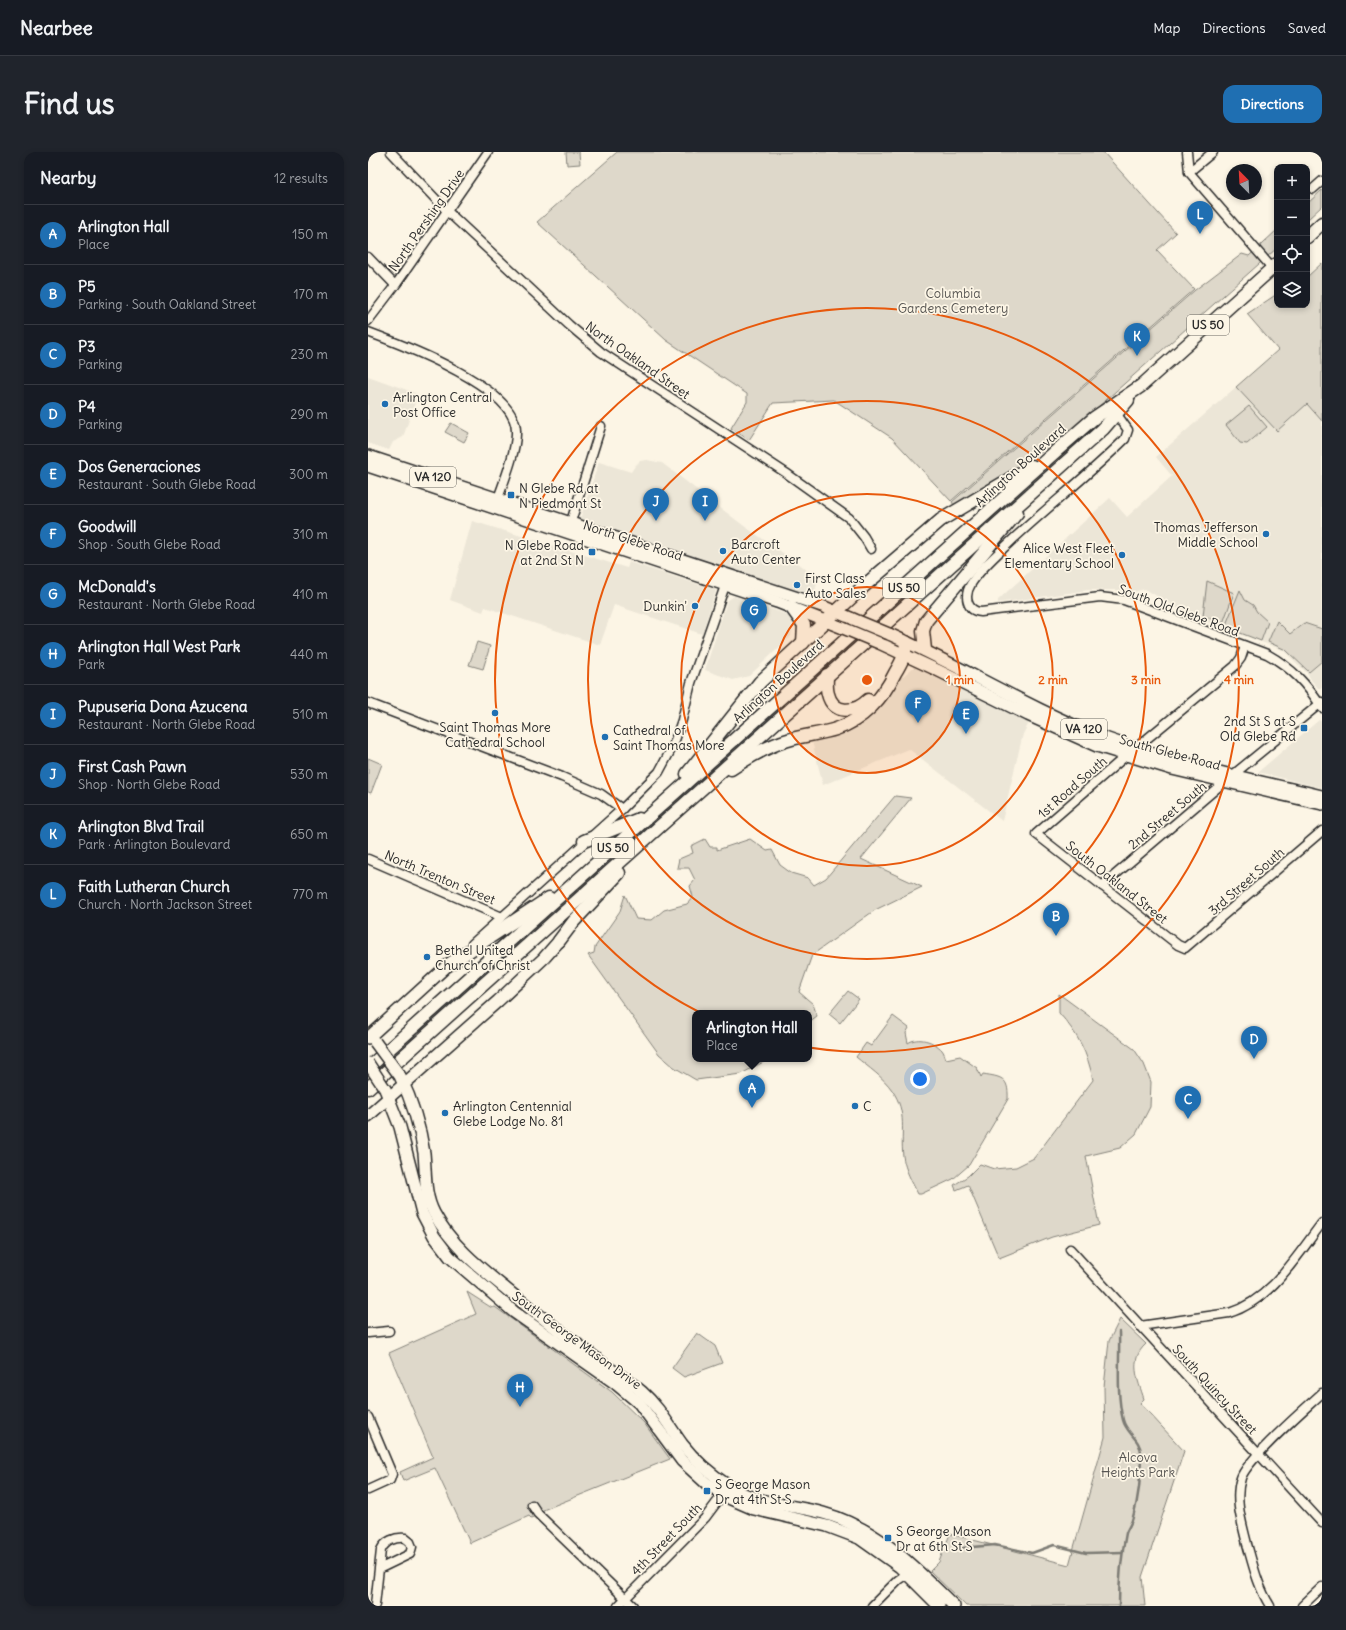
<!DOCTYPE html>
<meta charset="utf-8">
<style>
:root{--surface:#171b24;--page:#20242c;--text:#f1f3f6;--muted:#9ea1a6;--line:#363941;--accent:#1f6fb2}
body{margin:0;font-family:Delius,sans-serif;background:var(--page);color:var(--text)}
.controls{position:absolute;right:12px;top:12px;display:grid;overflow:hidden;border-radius:8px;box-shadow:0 2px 6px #0003}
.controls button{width:36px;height:36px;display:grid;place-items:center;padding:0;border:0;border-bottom:1px solid var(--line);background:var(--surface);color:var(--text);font:20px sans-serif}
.compass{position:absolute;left:858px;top:12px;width:36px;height:36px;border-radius:50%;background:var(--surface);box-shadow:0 2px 6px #0003;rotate:336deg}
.you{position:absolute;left:552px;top:927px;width:14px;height:14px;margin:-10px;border:3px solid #fff;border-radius:50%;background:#1a73e8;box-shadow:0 0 0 6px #1a73e833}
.badge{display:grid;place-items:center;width:26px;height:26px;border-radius:50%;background:var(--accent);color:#fff;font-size:13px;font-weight:700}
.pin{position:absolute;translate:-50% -33px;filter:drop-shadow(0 1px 2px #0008)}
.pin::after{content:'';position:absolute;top:21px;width:14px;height:12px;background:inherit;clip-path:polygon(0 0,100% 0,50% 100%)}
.popup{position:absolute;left:324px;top:858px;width:120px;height:52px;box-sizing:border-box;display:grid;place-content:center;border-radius:8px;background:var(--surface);filter:drop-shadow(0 1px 3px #0005);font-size:13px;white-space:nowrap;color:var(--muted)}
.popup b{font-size:15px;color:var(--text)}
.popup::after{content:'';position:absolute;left:50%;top:100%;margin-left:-8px;border:8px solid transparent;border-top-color:var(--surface)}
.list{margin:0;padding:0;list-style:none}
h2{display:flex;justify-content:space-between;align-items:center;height:52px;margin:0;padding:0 16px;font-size:17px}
h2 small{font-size:13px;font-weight:400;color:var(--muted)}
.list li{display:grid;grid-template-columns:26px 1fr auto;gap:12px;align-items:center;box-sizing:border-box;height:60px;padding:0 16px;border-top:1px solid var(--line)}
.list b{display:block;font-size:15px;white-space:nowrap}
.list p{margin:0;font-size:13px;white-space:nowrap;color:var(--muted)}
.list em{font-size:13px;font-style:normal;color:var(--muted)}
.icon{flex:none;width:22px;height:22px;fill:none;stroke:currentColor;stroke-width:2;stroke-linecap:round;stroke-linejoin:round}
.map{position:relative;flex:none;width:954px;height:1454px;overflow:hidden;border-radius:12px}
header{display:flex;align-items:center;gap:24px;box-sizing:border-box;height:56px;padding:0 20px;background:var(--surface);border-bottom:1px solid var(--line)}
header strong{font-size:19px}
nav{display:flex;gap:22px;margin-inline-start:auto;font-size:14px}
.intro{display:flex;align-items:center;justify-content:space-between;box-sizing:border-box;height:96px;padding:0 24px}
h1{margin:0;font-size:28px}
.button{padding:10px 18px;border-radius:12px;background:var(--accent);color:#fff;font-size:14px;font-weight:700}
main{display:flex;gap:24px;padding:0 24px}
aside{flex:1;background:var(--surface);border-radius:12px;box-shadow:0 2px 6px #0003}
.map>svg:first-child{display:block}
.built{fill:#ece6d7}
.green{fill:#ded8ca;stroke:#84827a}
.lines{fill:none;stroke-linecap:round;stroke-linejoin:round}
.stream{stroke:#7d7b74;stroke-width:2.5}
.minor-casing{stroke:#2b2b2b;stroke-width:11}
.major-casing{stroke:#2b2b2b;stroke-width:14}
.highway-casing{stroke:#2b2b2b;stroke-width:15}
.minor{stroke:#fcf5e5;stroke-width:8}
.major{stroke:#fcf5e5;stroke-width:11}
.highway{stroke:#fcf5e5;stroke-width:12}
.major-bridge-casing{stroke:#2b2b2b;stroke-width:14;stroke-linecap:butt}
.major-bridge{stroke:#fcf5e5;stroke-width:11}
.ring{fill:none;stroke:#e8590c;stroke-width:2}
.poi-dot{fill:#1f6fb2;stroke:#fcf5e5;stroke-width:1.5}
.labels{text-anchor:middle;stroke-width:3.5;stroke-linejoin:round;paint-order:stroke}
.shield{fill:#fcf5e5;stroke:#6a6863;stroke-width:1}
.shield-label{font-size:12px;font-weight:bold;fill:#2b2b2b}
.street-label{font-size:13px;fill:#2b2b2b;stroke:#fcf5e5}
.park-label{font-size:13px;fill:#585653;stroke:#fcf5e5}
.poi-label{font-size:13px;fill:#2b2b2b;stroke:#fcf5e5;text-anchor:start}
.centre{fill:#e8590c;stroke:#fcf5e5;stroke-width:2}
.ring-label{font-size:12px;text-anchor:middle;font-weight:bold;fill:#e8590c;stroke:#fcf5e5;stroke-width:3.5;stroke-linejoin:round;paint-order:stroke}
</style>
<header>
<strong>Nearbee</strong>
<nav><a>Map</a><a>Directions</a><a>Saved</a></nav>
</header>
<div class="intro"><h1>Find us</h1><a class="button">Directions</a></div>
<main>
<aside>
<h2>Nearby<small>12 results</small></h2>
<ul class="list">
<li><span class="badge">A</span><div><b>Arlington Hall</b><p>Place</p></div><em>150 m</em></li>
<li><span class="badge">B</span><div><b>P5</b><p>Parking · South Oakland Street</p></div><em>170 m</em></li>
<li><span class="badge">C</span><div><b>P3</b><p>Parking</p></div><em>230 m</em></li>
<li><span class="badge">D</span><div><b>P4</b><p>Parking</p></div><em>290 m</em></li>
<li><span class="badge">E</span><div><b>Dos Generaciones</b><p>Restaurant · South Glebe Road</p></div><em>300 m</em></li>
<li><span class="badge">F</span><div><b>Goodwill</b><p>Shop · South Glebe Road</p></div><em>310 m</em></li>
<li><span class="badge">G</span><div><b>McDonald's</b><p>Restaurant · North Glebe Road</p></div><em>410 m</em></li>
<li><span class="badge">H</span><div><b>Arlington Hall West Park</b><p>Park</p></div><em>440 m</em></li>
<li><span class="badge">I</span><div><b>Pupuseria Dona Azucena</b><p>Restaurant · North Glebe Road</p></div><em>510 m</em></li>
<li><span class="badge">J</span><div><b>First Cash Pawn</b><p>Shop · North Glebe Road</p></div><em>530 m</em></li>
<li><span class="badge">K</span><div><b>Arlington Blvd Trail</b><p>Park · Arlington Boulevard</p></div><em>650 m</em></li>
<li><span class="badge">L</span><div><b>Faith Lutheran Church</b><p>Church · North Jackson Street</p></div><em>770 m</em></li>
</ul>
</aside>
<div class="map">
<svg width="954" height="1454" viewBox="0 0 954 1454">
<rect width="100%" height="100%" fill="#fcf5e5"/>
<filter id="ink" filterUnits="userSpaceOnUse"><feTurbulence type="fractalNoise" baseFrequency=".025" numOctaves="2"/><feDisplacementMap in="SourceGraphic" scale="8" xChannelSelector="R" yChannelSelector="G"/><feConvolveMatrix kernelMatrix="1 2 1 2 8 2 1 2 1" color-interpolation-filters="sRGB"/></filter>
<g filter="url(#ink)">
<!-- built -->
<g class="built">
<path d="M0,224L50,242L35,285L25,290L21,298L0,291Z"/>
<path d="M868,235L909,279L939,252L954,269V536H950L943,528L940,522L915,498L821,463L777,437L761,441L747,438H721L630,451V448L742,346L759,365L804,324L788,305Z"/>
<path d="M279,308L294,311L376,374L434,414L450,428L445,446L212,367L231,310L263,320L267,314L272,309Z"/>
<path d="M104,369L259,416L261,410L348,438L334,482L246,453L232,493L117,455L115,460L82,448Z"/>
<path d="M366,444L426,465L423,484L381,524L365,528L337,518L359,449Z"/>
<path d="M546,515L661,571L655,582L634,669L541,597L455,633L444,589L460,586L480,579L501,567L524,542L533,526Z"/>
<path d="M951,568L954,570V636L890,620Z"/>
</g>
<!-- green -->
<g class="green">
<path d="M198,0H211L212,12L199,13Z"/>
<path d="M249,0H735L808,81L789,98L826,137L583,349L524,286L466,248L405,251L381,288L363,276L379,250V242L298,188L169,70Z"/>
<path d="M954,38V54L939,68V52Z"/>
<path d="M909,78V96L712,271L654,315L588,356L584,350L827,138L874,102L881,104Z"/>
<path d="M954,111V269L939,252L909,279L868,235L910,198L879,162L909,142V153H939V125Z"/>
<path d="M881,254L899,275L879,292L872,291L858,273Z"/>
<path d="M83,271L101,281L96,290L77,280Z"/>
<path d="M839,429L866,441L855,471L835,464Z"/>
<path d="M872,438L877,448L885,453L889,460L900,470L893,489L857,475Z"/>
<path d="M909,469L922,482L936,471L954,477V509L941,520L918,498L900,490Z"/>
<path d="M109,490L122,494L115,517L101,513Z"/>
<path d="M0,606L14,612L3,641L0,640Z"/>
<path d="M527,644L543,646L493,707L554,735L507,758L444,803L431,840L445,852L449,864L441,870V861H327V907H401L373,922L328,928L306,915L291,902L220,803L226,801L227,795L252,759L257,743L268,767L284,768L296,758L319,752L325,745L322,734L327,728L321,716H309L311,707L325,701L323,694L337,687L342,695H349V698L382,687L399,699L404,698L412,713L423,721L440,726L446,733L458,726Z"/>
<path d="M480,839L491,847L472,871L461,862Z"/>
<path d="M691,842L766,897L776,912L783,930L782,955L768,982L752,996L718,1004L731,1073L684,1085L631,1106L600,1033L588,1038L586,1033L600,1024L612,1012L626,1017L648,1015L666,1006L725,928C720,901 709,881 691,861Z"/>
<path d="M525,864L541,876L538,881L540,891C550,884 566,889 574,898C576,900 577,905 578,907L592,904L609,916L613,925L615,922C633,925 641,925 640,947L601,1013L585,1027L553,1042H550C544,1030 537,1018 535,1004C532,980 540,961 524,938C515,925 500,915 488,905L498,891L503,894Z"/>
<path d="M99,1140L124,1156L127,1155L244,1240L276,1271L302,1307L175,1358L176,1360L163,1366L161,1364L102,1391L67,1316L35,1329L32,1320L65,1305L21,1201L108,1162Z"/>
<path d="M752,1167L778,1192C760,1208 770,1228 776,1247L772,1251L816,1299L774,1425L777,1454H598L562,1419L571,1410L582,1382L701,1413L737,1285L736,1235L741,1189Z"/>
<path d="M329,1181L347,1194L354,1211L316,1225L304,1216Z"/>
</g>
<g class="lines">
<!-- stream -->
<g class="stream">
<path d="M594,1396L627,1393L664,1401L686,1393L718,1401L755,1400"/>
<path d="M751,1454C751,1430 753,1405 758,1381C760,1375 764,1371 765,1365C771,1345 773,1322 773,1301C773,1288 758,1281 755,1268C748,1240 752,1208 751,1180"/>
</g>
<defs>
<g id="minor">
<path d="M23,0L79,59L201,173L233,200L418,321L481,366L496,385L503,397"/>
<path d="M819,0L821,20L904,116"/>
<path d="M821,20L845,0"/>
<path d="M945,37L954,29"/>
<path d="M0,105L27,133"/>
<path d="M0,169L29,131L120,0"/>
<path d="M0,180C35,193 148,235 148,279C149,298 135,332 128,352"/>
<path d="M748,261L760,278L757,287C720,324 678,356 640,392C627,404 612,417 603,432C596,443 598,459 613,460L732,445L756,448L899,502C924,516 939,532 954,556"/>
<path d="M201,376L233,274"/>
<path d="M877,494L873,506L867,514L752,609L668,682L810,793L817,796L954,679"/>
<path d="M0,551L194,625L233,642L254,657"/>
<path d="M0,707L134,765"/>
<path d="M734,734L849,636L954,550"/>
<path d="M104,792L254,657L291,620L305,594L314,568L323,531L359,428"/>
<path d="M702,1097L954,1371"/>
<path d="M772,1174L861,1161C903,1148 928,1105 954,1071"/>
<path d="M0,1181L21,1179"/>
<path d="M0,1265L24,1322L22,1328L0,1338"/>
<path d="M164,1353L170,1362L265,1454"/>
<path d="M7,1453L13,1398C17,1389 27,1385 37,1386L42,1390L44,1395L42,1402L13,1416"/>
<path d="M250,1454L337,1366L358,1338"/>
<path d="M504,1454L530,1428L542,1420"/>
<path d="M902,1454C890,1435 885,1413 879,1392C874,1371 866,1347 873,1326C879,1307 937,1257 954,1241"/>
<path d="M934,1454L954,1435"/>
</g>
<g id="major">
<path d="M0,304L454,454L485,467"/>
<path d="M0,314L409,450L475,476"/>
<path d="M521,482C593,514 660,556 734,585C805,611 880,627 954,644"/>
<path d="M511,491L569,518L660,563L729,594L804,617L954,652"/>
<path d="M0,886L80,813"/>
<path d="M32,924C44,949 52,974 56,1001C58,1022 56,1042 66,1061C83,1093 111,1115 138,1137C171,1164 205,1189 238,1214C250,1222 263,1230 274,1240C291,1255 301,1274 314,1292C327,1309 344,1323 362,1335C390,1352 424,1353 455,1361C510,1376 547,1416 586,1454"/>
<path d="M17,937L32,975L54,1061L66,1084L82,1105L146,1160L247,1231L271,1251L314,1309L338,1331L363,1347L386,1357L459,1374L491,1386L532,1415L571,1454"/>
<path d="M0,964L130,849L176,806L191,789"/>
</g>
<g id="highway">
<path d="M939,85L954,71"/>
<path d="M423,455L436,473L435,491"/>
<path d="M557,498L555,479L558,469L649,361"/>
<path d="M459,523C459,529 458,536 460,542C465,563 487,561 500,548"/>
<path d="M363,617C381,605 399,594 420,588C436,583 453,582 468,577C495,568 515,546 527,521C533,511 538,502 538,490"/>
<path d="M319,622L392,530L496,434L573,368L664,314"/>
<path d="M216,689L271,667"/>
<path d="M191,789L206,769L251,721"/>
<path d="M80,813L181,746"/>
<path d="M0,916L687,300L726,266L773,234L909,112"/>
<path d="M0,936L735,277L760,248"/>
</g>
</defs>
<!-- minor casing -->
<use href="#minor" class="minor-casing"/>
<!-- major casing -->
<use href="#major" class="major-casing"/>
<!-- highway casing -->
<use href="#highway" class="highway-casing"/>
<!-- minor -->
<use href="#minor" class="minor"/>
<!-- major -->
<use href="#major" class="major"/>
<!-- highway -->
<use href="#highway" class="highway"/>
<defs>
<g id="major-bridge">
<path d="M485,467L521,482"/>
<path d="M475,476L511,491"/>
<path d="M7,890L32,924"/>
<path d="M0,911L17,937"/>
</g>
</defs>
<!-- major-bridge casing -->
<use href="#major-bridge" class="major-bridge-casing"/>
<!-- major-bridge -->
<use href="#major-bridge" class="major-bridge"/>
</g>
</g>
<!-- distance rings -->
<circle cx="499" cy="528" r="93" fill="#e8590c" fill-opacity=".12"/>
<g class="ring">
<circle cx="499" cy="528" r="93"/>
<circle cx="499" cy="528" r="186"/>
<circle cx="499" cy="528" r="279"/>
<circle cx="499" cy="528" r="372"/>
</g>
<!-- markers -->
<g class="poi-dot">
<circle cx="17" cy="252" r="4"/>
<rect x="139" y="339" width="8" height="8" rx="2"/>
<circle cx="898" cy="382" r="4"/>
<circle cx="355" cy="399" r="4"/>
<rect x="220" y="396" width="8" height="8" rx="2"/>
<circle cx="754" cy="403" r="4"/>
<circle cx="429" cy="433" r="4"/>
<circle cx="327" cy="454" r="4"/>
<circle cx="127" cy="561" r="4"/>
<rect x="932" y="572" width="8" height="8" rx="2"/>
<circle cx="237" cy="585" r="4"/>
<circle cx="59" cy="805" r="4"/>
<circle cx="487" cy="954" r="4"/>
<circle cx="77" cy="961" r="4"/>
<rect x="335" y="1335" width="8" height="8" rx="2"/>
<rect x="516" y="1382" width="8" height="8" rx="2"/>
</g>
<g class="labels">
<!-- shield labels -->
<g class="shield">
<rect x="819" y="163" width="42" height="20" rx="3"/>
<rect x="42" y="315" width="46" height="20" rx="3"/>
<rect x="515" y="426" width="42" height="20" rx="3"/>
<rect x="693" y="567" width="46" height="20" rx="3"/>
<rect x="224" y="686" width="42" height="20" rx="3"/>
</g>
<g class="shield-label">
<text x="840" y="177">US 50</text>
<text x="65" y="329">VA 120</text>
<text x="536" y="440">US 50</text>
<text x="716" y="581">VA 120</text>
<text x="245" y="700">US 50</text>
</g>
<!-- street labels -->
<g class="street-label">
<text transform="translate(58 68) rotate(-55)" y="5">North Pershing Drive</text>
<text transform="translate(270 208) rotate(35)" y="5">North Oakland Street</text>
<text transform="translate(652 313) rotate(-42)" y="5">Arlington Boulevard</text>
<text transform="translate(265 388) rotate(18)" y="5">North Glebe Road</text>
<text transform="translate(811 458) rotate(20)" y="5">South Old Glebe Road</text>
<text transform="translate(410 529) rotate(-42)" y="5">Arlington Boulevard</text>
<text transform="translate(802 600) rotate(15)" y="5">South Glebe Road</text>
<text transform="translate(704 635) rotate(-41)" y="5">1st Road South</text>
<text transform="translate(799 663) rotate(-40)" y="5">2nd Street South</text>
<text transform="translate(72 725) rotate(23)" y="5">North Trenton Street</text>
<text transform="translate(878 729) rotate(-41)" y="5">3rd Street South</text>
<text transform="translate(749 730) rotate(38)" y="5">South Oakland Street</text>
<text transform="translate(209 1188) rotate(36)" y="5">South George Mason Drive</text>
<text transform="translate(847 1237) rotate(47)" y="5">South Quincy Street</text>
<text transform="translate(298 1387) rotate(-46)" y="5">4th Street South</text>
</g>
<!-- park labels -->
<g class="park-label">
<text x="585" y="146">Columbia<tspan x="585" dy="15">Gardens Cemetery</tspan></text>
<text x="770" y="1310">Alcova<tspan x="770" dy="15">Heights Park</tspan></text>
</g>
<!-- poi labels -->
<g class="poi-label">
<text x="25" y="250">Arlington Central<tspan x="25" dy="15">Post Office</tspan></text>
<text x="151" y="341">N Glebe Rd at<tspan x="151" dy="15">N Piedmont St</tspan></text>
<text x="890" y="380" text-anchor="end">Thomas Jefferson<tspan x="890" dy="15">Middle School</tspan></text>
<text x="363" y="397">Barcroft<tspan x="363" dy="15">Auto Center</tspan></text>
<text x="216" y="398" text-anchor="end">N Glebe Road<tspan x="216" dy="15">at 2nd St N</tspan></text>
<text x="746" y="401" text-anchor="end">Alice West Fleet<tspan x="746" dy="15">Elementary School</tspan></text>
<text x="437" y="431">First Class<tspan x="437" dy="15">Auto Sales</tspan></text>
<text x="319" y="459" text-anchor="end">Dunkin'</text>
<text x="928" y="574" text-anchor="end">2nd St S at S<tspan x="928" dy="15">Old Glebe Rd</tspan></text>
<text x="127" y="580" text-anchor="middle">Saint Thomas More<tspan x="127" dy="15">Cathedral School</tspan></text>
<text x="245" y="583">Cathedral of<tspan x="245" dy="15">Saint Thomas More</tspan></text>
<text x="67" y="803">Bethel United<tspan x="67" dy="15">Church of Christ</tspan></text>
<text x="85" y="959">Arlington Centennial<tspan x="85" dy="15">Glebe Lodge No. 81</tspan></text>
<text x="495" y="959">C</text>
<text x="347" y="1337">S George Mason<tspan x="347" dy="15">Dr at 4th St S</tspan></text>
<text x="528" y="1384">S George Mason<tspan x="528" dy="15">Dr at 6th St S</tspan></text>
</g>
</g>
<circle cx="499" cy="528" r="6" class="centre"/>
<g class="ring-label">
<text x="592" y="532">1 min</text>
<text x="685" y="532">2 min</text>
<text x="778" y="532">3 min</text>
<text x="871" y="532">4 min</text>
</g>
</svg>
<div class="controls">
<button>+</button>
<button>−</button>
<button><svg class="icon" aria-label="locate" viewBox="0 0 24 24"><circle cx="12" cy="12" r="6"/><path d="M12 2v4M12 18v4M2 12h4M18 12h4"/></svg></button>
<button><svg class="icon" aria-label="layers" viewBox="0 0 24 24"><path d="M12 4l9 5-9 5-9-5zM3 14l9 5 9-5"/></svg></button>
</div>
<svg class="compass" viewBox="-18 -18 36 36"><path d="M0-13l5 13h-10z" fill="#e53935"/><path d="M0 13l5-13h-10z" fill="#9ea1a6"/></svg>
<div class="you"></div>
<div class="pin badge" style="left:384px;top:956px">A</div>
<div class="popup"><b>Arlington Hall</b>Place</div>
<div class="pin badge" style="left:688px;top:784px">B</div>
<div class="pin badge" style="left:820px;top:967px">C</div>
<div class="pin badge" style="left:886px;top:907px">D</div>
<div class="pin badge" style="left:598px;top:582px">E</div>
<div class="pin badge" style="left:550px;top:571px">F</div>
<div class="pin badge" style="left:386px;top:478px">G</div>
<div class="pin badge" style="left:152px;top:1255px">H</div>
<div class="pin badge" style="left:337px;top:369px">I</div>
<div class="pin badge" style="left:288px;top:369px">J</div>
<div class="pin badge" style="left:769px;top:204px">K</div>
<div class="pin badge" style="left:832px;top:82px">L</div>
</div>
</main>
